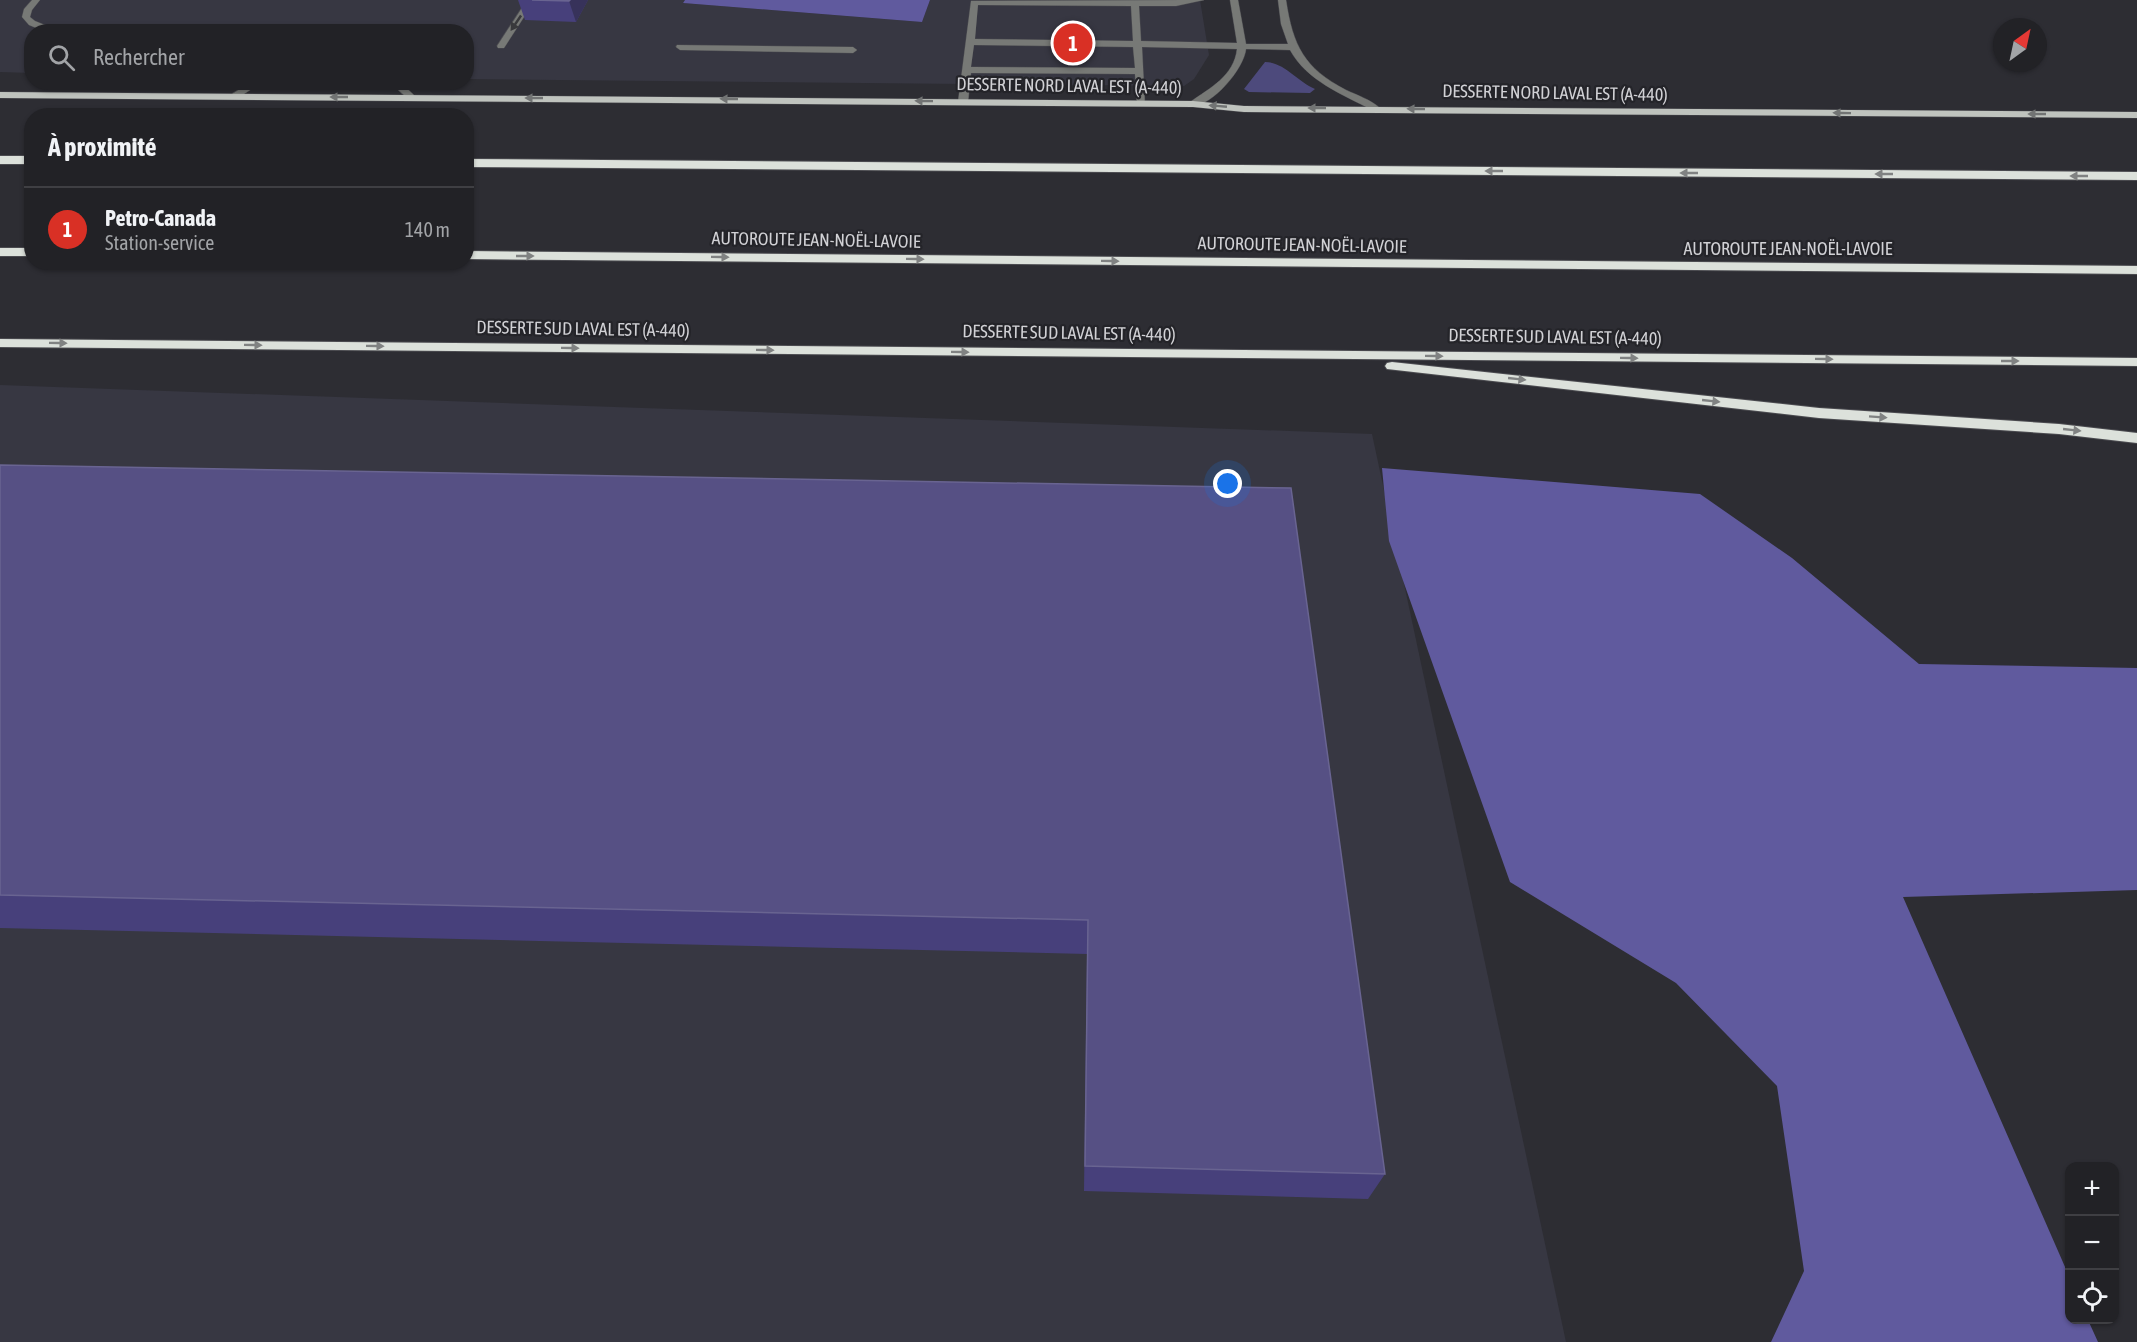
<!DOCTYPE html>
<html lang="fr">
<meta charset="utf-8">
<style>
:root{--surface:#222226;--page:#2e2f32;--text:#f1f3f6;--muted:#a2a4a7;--line:#3f3f43;--accent:#d93025}
body{margin:0;font-family:"Asap Condensed",sans-serif;background:var(--page);color:var(--text)}
.controls{position:absolute;right:18px;bottom:18px;display:grid;overflow:hidden;border-radius:12px;box-shadow:0 2px 4px #0004}
.controls button{width:54px;height:54px;display:grid;place-items:center;padding:0;border:0;border-bottom:2px solid var(--line);background:var(--surface);color:var(--text);font:30px sans-serif}
.compass{position:absolute;left:1993px;top:18px;width:54px;height:54px;border-radius:50%;background:var(--surface);box-shadow:0 2px 4px #0004;rotate:33deg}
.you{position:absolute;left:1228px;top:484px;width:21px;height:21px;margin:-15px;border:4px solid #fff;border-radius:50%;background:#1a73e8;box-shadow:0 0 0 9px #1a73e833}
.badge{display:grid;place-items:center;width:39px;height:39px;border-radius:50%;background:var(--accent);color:#fff;font-size:20px;font-weight:700}
.pin{position:absolute;translate:-50% -50%;border:3px solid #fff;box-shadow:0 2px 6px #0006}
.list{margin:0;padding:0;list-style:none}
h2{display:flex;justify-content:space-between;align-items:center;height:78px;margin:0;padding:0 24px;font-size:26px}
h2 small{font-size:20px;font-weight:400;color:var(--muted)}
.list li{display:grid;grid-template-columns:39px 1fr auto;gap:18px;align-items:center;box-sizing:border-box;height:84px;padding:0 24px;border-top:2px solid var(--line)}
.list b{display:block;font-size:22px;white-space:nowrap}
.list p{margin:0;font-size:20px;white-space:nowrap;color:var(--muted)}
.list em{font-size:20px;font-style:normal;color:var(--muted)}
.icon{flex:none;width:33px;height:33px;fill:none;stroke:currentColor;stroke-width:2;stroke-linecap:round;stroke-linejoin:round}
.map{position:relative;flex:none;width:2137px;height:1342px;overflow:hidden}
.search{position:absolute;background:var(--surface);box-shadow:0 2px 4px #0004;left:24px;top:24px;width:450px;height:66px;display:flex;align-items:center;gap:15px;box-sizing:border-box;padding:0 21px;border-radius:24px;color:var(--muted);font-size:22px}
.panel{position:absolute;background:var(--surface);box-shadow:0 2px 4px #0004;left:24px;top:108px;width:450px;height:162px;border-radius:24px}
.map>svg:first-child{display:block}
.built{fill:#373742}
.green{fill:#4d4a7c}
.forest{fill:#605a9e}
.lines{fill:none;stroke-linecap:round;stroke-linejoin:round}
.minor-casing{stroke:#4b4b50;stroke-width:1}
.major-casing{stroke:#4b4b50;stroke-width:1}
.highway-casing{stroke:#4b4b50;stroke-width:2}
.minor{fill:#777976;fill-rule:evenodd}
.major{fill:#bfc3be;fill-rule:evenodd}
.highway{fill:#dce1db;fill-rule:evenodd}
.wall{fill:#47407b}
.shaded-wall{fill:#37325a}
.building{fill:#565084;stroke:#696491;stroke-width:1.5}
.oneway{fill:#39393c}
.oneway2{fill:#727474}
.oneway3{fill:#808282}
.labels{text-anchor:middle;stroke-width:4.5;stroke-linejoin:round;paint-order:stroke}
.far-street-label{font-size:18px;fill:#d1d1d5;stroke:#242429}
</style>
<div class="map">
<svg width="2137" height="1342" viewBox="0 0 2137 1342">
<rect width="100%" height="100%" fill="#2d2d33"/>
<!-- built -->
<g class="built">
<path d="M0,0H685L683,3L922,22L930,0H1200L1209,55L1194,79L1184,86L467,79L466,32H32L31,73L0,72Z"/>
<path d="M0,385L1372,434L1566,1342H0Z"/>
</g>
<!-- green -->
<path class="green" d="M1265,62C1284,62 1297,81 1315,89L1310,93L1249,92L1244,89Z"/>
<!-- forest -->
<g class="forest">
<path d="M685,0H930L922,22L683,3Z"/>
<path d="M1382,468L1700,494L1792,558L1919,664L2137,668V890L1903,897L2069,1276L2070,1320H2088L2098,1342H1771L1804,1271L1777,1086L1676,983L1510,882L1389,541Z"/>
</g>
<g class="lines">
<defs>
<g id="minor">
<path d="M32,0H40L32,10L30,17L35,21L50,27L105,32H46L29,25L22,17L24,9Z"/>
<path d="M527,0H535L504,48H498L497,46Z"/>
<path d="M1185,0H1204L1176,6H1139L1141,41L1237,43L1230,0H1238L1246,44H1288L1281,24L1278,0H1286C1293,46 1304,68 1346,90C1357,95 1371,100 1380,108L1372,110C1342,94 1307,81 1290,50L1246,49C1244,69 1211,108 1190,106V102C1210,88 1234,76 1237,49L1142,47L1145,106L1137,104L1135,74L971,73L968,102L963,105L958,102L971,1ZM978,5L1131,6L1133,41L975,39ZM974,45L1133,47L1135,68L971,67Z"/>
<path d="M677,45L853,47L857,50L853,53L680,50L676,47Z"/>
<path d="M251,82H262L238,98H232V94Z"/>
<path d="M390,82H400L416,97L408,99Z"/>
</g>
<path id="major" d="M0,92L1193,101L1244,106L2137,112V118L1244,112L1193,107L0,98Z"/>
<g id="highway">
<rect x="0" y="156" width="32" height="8"/>
<path d="M466,159L2137,172V180L466,167Z"/>
<rect x="0" y="248" width="32" height="8"/>
<path d="M466,251L2137,266V274L466,259Z"/>
<path d="M0,339L2137,358V366L0,347Z"/>
<path d="M1392,362L1819,408L2059,424L2137,433V443L2059,434L1819,418L1387,369L1385,366L1387,363Z"/>
</g>
</defs>
<!-- minor casing -->
<use href="#minor" class="minor-casing"/>
<!-- major casing -->
<use href="#major" class="major-casing"/>
<!-- highway casing -->
<use href="#highway" class="highway-casing"/>
<!-- minor -->
<use href="#minor" class="minor"/>
<!-- major -->
<use href="#major" class="major"/>
<!-- highway -->
<use href="#highway" class="highway"/>
</g>
<!-- wall -->
<g class="wall">
<path d="M518,0H588L576,22L525,20Z"/>
<path d="M0,465L1291,488L1385,1174L1368,1199L1084,1191L1087,954L0,928Z"/>
</g>
<!-- shaded-wall -->
<path class="shaded-wall" d="M570,0H588L576,22L569,1Z"/>
<!-- building -->
<g class="building">
<path d="M532,0H570L569,1Z"/>
<path d="M0,465L1291,488L1385,1174L1085,1166L1088,920L0,895Z"/>
</g>
<!-- one-way arrows -->
<defs><path id="oneway-solid" d="M-6-.8H1V-3.2L6.5 0L1 3.2V.8H-6Z" transform="scale(1.5)"/></defs>
<use class="oneway" href="#oneway-solid" transform="translate(516 23) rotate(124)"/>
<g class="oneway2">
<use href="#oneway-solid" transform="translate(339 97) rotate(-180)"/>
<use href="#oneway-solid" transform="translate(534 98) rotate(-180)"/>
<use href="#oneway-solid" transform="translate(729 99) rotate(-179)"/>
<use href="#oneway-solid" transform="translate(924 101) rotate(-179)"/>
<use href="#oneway-solid" transform="translate(1218 106) rotate(-175)"/>
<use href="#oneway-solid" transform="translate(1317 108) rotate(180)"/>
<use href="#oneway-solid" transform="translate(1416 109) rotate(-179)"/>
<use href="#oneway-solid" transform="translate(1842 113) rotate(-179)"/>
<use href="#oneway-solid" transform="translate(2037 114) rotate(-180)"/>
</g>
<g class="oneway3">
<use href="#oneway-solid" transform="translate(1494 171) rotate(-180)"/>
<use href="#oneway-solid" transform="translate(1689 173) rotate(-180)"/>
<use href="#oneway-solid" transform="translate(1884 174) rotate(-180)"/>
<use href="#oneway-solid" transform="translate(2079 176) rotate(-180)"/>
<use href="#oneway-solid" transform="translate(525 256)"/>
<use href="#oneway-solid" transform="translate(720 257) rotate(1)"/>
<use href="#oneway-solid" transform="translate(915 259) rotate(1)"/>
<use href="#oneway-solid" transform="translate(1110 261) rotate(1)"/>
<use href="#oneway-solid" transform="translate(58 343) rotate(1)"/>
<use href="#oneway-solid" transform="translate(253 345) rotate(1)"/>
<use href="#oneway-solid" transform="translate(375 346) rotate(1)"/>
<use href="#oneway-solid" transform="translate(570 348) rotate(1)"/>
<use href="#oneway-solid" transform="translate(765 350) rotate(1)"/>
<use href="#oneway-solid" transform="translate(960 352) rotate(1)"/>
<use href="#oneway-solid" transform="translate(1434 356) rotate(1)"/>
<use href="#oneway-solid" transform="translate(1629 358) rotate(1)"/>
<use href="#oneway-solid" transform="translate(1824 359) rotate(1)"/>
<use href="#oneway-solid" transform="translate(2010 361)"/>
<use href="#oneway-solid" transform="translate(1517 379) rotate(6)"/>
<use href="#oneway-solid" transform="translate(1711 401) rotate(6)"/>
<use href="#oneway-solid" transform="translate(1878 417) rotate(4)"/>
<use href="#oneway-solid" transform="translate(2072 430) rotate(6)"/>
</g>
<g class="labels">
<!-- far-street labels -->
<g class="far-street-label">
<text transform="translate(1069 86) rotate(1)" y="6">DESSERTE NORD LAVAL EST (A-440)</text>
<text transform="translate(1555 93) rotate(1)" y="6">DESSERTE NORD LAVAL EST (A-440)</text>
<text transform="translate(816 240) rotate(1)" y="6">AUTOROUTE JEAN-NOËL-LAVOIE</text>
<text transform="translate(1302 245) rotate(1)" y="6">AUTOROUTE JEAN-NOËL-LAVOIE</text>
<text x="1788" y="255">AUTOROUTE JEAN-NOËL-LAVOIE</text>
<text transform="translate(583 329) rotate(1)" y="6">DESSERTE SUD LAVAL EST (A-440)</text>
<text transform="translate(1069 333) rotate(1)" y="6">DESSERTE SUD LAVAL EST (A-440)</text>
<text transform="translate(1555 337) rotate(1)" y="6">DESSERTE SUD LAVAL EST (A-440)</text>
</g>
</g>
</svg>
<div class="controls">
<button>+</button>
<button>−</button>
<button><svg class="icon" aria-label="locate" viewBox="0 0 24 24"><circle cx="12" cy="12" r="6"/><path d="M12 2v4M12 18v4M2 12h4M18 12h4"/></svg></button>
</div>
<svg class="compass" viewBox="-18 -18 36 36"><path d="M0-13l5 13h-10z" fill="#e53935"/><path d="M0 13l5-13h-10z" fill="#a2a4a7"/></svg>
<div class="you"></div>
<div class="pin badge" style="left:1073px;top:43px">1</div>
<div class="search"><svg class="icon" aria-label="search" viewBox="0 0 24 24"><circle cx="10" cy="10" r="6"/><path d="M15 15l6 6"/></svg>Rechercher</div>
<section class="panel">
<h2>À proximité<small></small></h2>
<ul class="list">
<li><span class="badge">1</span><div><b>Petro-Canada</b><p>Station-service</p></div><em>140 m</em></li>
</ul>
</section>
</div>
